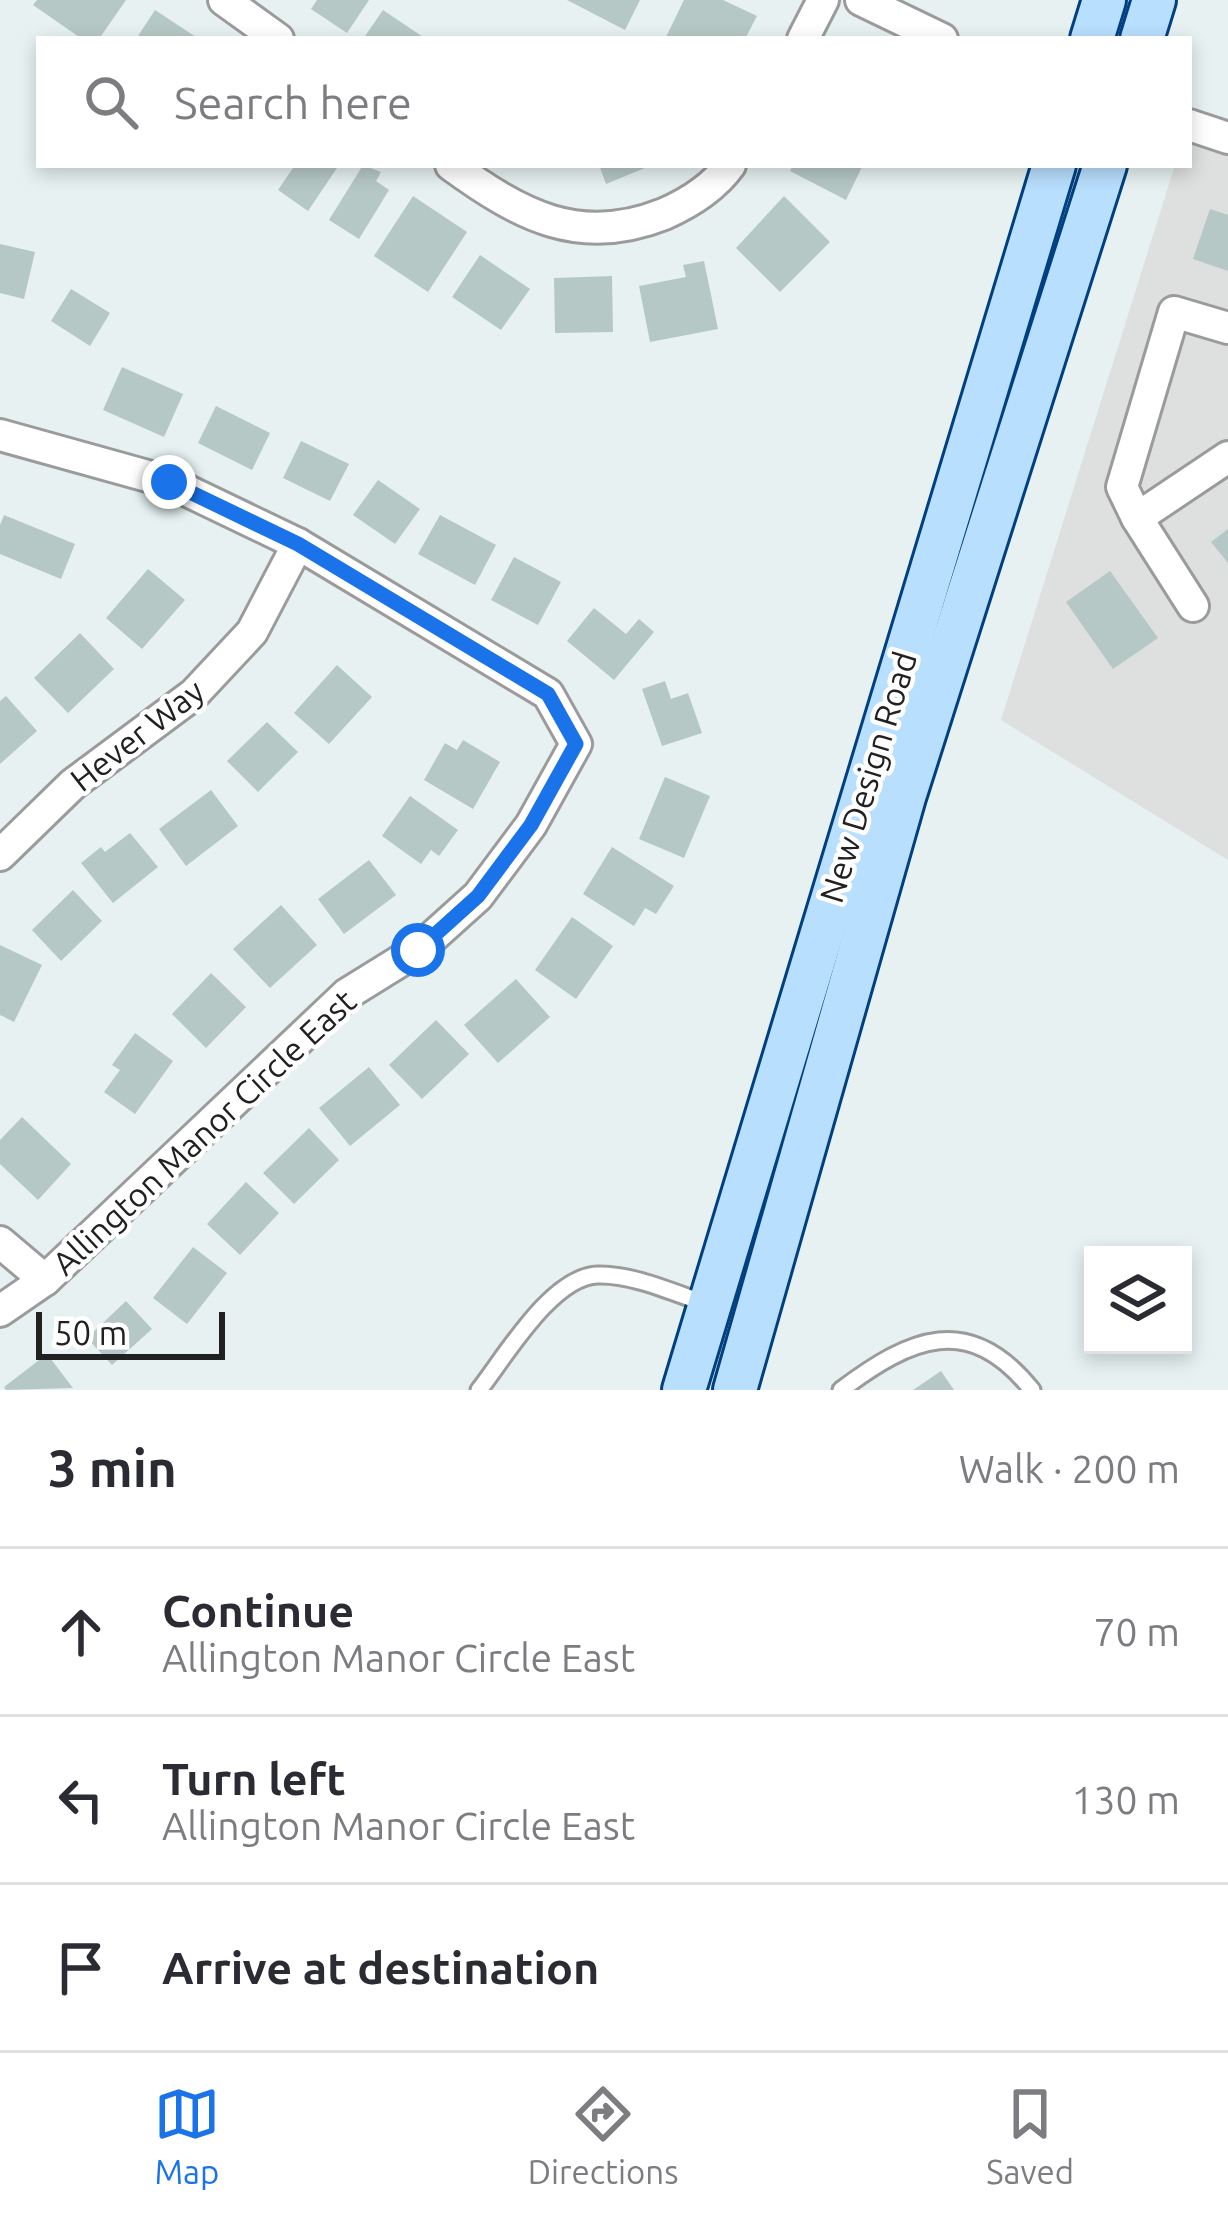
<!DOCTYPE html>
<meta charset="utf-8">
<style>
:root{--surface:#fff;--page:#f2f2f3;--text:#2b2b33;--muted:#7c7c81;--line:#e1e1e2;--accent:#1a73e8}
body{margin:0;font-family:Ubuntu,sans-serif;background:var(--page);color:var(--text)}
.controls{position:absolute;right:36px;bottom:36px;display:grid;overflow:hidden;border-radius:0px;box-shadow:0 6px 18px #0003}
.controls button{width:108px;height:108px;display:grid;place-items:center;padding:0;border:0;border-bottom:3px solid var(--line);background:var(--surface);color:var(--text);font:60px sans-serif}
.scale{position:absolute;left:36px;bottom:30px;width:189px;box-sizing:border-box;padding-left:12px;border:6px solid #212121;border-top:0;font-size:33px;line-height:42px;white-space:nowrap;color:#212121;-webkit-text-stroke:9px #fff;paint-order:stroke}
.stop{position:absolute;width:36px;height:36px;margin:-27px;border:9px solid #1a73e8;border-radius:50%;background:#fff}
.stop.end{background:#1a73e8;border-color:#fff;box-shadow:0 3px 12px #0008}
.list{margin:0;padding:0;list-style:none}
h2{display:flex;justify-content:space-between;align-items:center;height:156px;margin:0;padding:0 48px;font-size:51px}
h2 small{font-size:39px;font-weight:400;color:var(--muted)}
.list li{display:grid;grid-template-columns:78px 1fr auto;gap:36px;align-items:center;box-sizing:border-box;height:168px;padding:0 48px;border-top:3px solid var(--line)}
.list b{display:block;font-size:45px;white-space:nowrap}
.list p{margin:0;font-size:39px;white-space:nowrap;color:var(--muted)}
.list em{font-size:39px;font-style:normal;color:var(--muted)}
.icon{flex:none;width:66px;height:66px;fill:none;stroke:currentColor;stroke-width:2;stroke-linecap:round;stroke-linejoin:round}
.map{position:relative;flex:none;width:1228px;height:1390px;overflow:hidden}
.search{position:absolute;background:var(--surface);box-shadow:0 6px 18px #0003;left:36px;right:36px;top:36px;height:132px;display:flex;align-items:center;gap:30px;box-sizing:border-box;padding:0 42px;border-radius:0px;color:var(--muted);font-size:45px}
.sheet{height:660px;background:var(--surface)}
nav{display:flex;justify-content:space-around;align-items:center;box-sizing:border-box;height:168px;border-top:3px solid var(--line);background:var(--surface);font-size:33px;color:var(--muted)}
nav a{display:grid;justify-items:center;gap:6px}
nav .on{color:var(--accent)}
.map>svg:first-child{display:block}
.residential{fill:#dedfdf}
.building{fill:#b6c8c5}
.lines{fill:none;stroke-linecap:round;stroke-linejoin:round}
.service-casing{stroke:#9b9b9b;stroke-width:21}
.minor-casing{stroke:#9b9b9b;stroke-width:36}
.secondary-casing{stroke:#004081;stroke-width:48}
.service{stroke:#fff;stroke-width:15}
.minor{stroke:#fff;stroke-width:30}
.secondary{stroke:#b9dffe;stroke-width:42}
.route{stroke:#1a73e8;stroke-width:15}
.labels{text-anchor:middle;stroke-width:9;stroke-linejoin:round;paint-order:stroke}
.street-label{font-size:33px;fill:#212121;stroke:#fff}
</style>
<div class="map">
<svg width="1228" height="1390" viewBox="0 0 1228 1390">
<rect width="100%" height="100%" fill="#e7f1f2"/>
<!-- residential -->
<path class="residential" d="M1189,135L1228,145V860L1001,720L1175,165H1189Z"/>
<!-- building -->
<g class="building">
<path d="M37,0H126L99,39H82L33,5Z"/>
<path d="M317,0H369L347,33L311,9Z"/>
<path d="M567,0H640L625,30Z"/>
<path d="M684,0H723L757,16L745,39H665Z"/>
<path d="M155,10L199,39H136Z"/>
<path d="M383,10L426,39H363Z"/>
<path d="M295,165H339L308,211L278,190Z"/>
<path d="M363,165L381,172L376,181L389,190L359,239L329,220Z"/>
<path d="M599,165H652L606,184Z"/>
<path d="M793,165H858L862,167L846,200L790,171Z"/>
<path d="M413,196L467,232L428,292L374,256Z"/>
<path d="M784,196L830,242L780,292L736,248Z"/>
<path d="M1210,209L1228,215V271L1193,259Z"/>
<path d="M0,244L35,252L24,299L0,293Z"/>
<path d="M480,255L530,289L501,330L452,297Z"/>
<path d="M704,261L718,329L650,342L639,286L686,277L683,265Z"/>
<path d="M612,276L613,332L555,333L554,278Z"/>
<path d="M71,289L110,313L90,346L51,321Z"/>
<path d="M122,367L183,394L164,437L103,410Z"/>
<path d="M216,406L270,433L252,470L198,443Z"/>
<path d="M301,441L349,464L330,501L283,478Z"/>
<path d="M378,480L420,509L395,544L353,515Z"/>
<path d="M4,515L75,544L61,579L0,554V525Z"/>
<path d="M440,515L496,545L475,585L418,554Z"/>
<path d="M1228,529V563L1211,542Z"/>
<path d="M514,557L561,582L538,625L491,600Z"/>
<path d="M148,569L185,600L142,649L106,618Z"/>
<path d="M1110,571L1158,638L1113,669L1066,602Z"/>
<path d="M594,608L626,634L639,619L654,632L614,680L567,641Z"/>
<path d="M80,633L114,669L68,713L34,678Z"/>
<path d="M337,665L372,697L329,744L294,713Z"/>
<path d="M665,681L671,699L688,693L702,733L662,746L642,689Z"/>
<path d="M6,696L37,731L0,764V701Z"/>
<path d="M267,722L298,752L258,792L227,761Z"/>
<path d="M463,740L500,762L473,809L424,780L445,743L457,750Z"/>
<path d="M665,777L710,796L684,858L639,839Z"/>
<path d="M211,790L238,826L186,866L159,829Z"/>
<path d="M410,796L458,830L439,856L431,850L421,864L382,836Z"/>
<path d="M130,833L158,867L113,903L81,863L101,847L105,852Z"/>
<path d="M612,847L674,886L656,914L645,908L634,926L583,894Z"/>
<path d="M369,860L396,895L344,934L318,899Z"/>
<path d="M73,890L102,921L61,961L32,930Z"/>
<path d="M281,905L317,945L270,988L233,949Z"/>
<path d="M572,917L613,946L576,999L535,970Z"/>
<path d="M0,945L42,965L14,1022L0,1015Z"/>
<path d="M211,973L246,1007L206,1048L172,1014Z"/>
<path d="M516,979L550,1017L498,1063L464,1025Z"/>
<path d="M436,1020L469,1054L422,1099L389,1065Z"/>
<path d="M135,1033L173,1061L135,1114L104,1092L120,1070L112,1065Z"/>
<path d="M369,1067L400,1105L350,1146L319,1108Z"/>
<path d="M22,1117L71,1164L38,1200L0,1164V1140Z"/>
<path d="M309,1128L339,1160L294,1204L263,1173Z"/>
<path d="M246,1182L279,1213L240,1255L207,1224Z"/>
<path d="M193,1247L227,1273L187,1324L153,1298Z"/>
<path d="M126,1301L152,1329L112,1365L87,1338Z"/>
<path d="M47,1354L73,1388L6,1390L4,1387Z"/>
<path d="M941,1371L954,1390H913Z"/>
</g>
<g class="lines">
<defs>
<g id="service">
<path d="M479,1390C505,1357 552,1276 598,1275C633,1274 674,1293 707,1304"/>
<path d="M841,1390C910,1338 969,1311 1032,1390"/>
</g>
<g id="minor">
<path d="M224,0L278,39"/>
<path d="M861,0L942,39"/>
<path d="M803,39L823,0"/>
<path d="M1189,125L1228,138"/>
<path d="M451,165C520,215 579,248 664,214C689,203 714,187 730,165"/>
<path d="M0,435L169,482L298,544L548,694L576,744L531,825L478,896L418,950L347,994L45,1280L0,1311"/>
<path d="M1137,518L1228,457"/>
<path d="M1193,606L1137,518L1122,487L1174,312L1228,328"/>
<path d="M0,855L73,784L194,694L252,632L298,544"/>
<path d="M0,1242L45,1280"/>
</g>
<g id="secondary">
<path d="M1092,39L1104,0"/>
<path d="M1142,39L1154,0"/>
<path d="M684,1390L1054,165"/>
<path d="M735,1390L904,797L1105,165"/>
</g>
</defs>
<!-- service casing -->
<use href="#service" class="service-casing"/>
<!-- minor casing -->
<use href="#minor" class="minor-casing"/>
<!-- secondary casing -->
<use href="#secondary" class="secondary-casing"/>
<!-- service -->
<use href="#service" class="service"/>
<!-- minor -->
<use href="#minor" class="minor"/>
<!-- secondary -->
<use href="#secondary" class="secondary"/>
</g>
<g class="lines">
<!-- route -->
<path class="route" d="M169,482L298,544L548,694L576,744L531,825L478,896L418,950"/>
</g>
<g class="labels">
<!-- street labels -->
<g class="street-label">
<text transform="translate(137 735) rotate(-38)" y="12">Hever Way</text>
<text transform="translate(868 777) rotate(-73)" y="12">New Design Road</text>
<text transform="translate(204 1132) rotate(-43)" y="12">Allington Manor Circle East</text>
</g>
</g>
</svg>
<div class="controls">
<button><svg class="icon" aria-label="layers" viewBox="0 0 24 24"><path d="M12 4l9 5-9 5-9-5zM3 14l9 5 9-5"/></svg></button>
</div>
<div class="scale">50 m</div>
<div class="stop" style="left:418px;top:950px"></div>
<div class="stop end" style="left:169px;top:482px"></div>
<div class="search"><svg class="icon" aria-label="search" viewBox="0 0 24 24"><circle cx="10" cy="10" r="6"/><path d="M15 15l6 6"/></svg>Search here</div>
</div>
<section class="sheet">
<h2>3 min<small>Walk · 200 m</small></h2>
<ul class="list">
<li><svg class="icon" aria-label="ahead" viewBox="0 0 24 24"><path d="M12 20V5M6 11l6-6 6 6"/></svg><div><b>Continue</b><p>Allington Manor Circle East</p></div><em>70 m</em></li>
<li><svg class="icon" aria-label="left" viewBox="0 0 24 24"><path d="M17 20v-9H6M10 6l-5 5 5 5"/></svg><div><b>Turn left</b><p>Allington Manor Circle East</p></div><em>130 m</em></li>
<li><svg class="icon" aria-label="arrive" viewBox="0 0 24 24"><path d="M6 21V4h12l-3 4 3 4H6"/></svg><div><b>Arrive at destination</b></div></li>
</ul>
</section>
<nav>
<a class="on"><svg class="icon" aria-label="map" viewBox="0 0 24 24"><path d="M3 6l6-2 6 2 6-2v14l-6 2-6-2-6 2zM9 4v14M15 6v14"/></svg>Map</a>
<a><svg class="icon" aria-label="directions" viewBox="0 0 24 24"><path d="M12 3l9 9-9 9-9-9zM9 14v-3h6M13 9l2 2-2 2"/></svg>Directions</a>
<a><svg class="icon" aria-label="saved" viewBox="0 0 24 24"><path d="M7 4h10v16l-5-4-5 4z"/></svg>Saved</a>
</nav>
